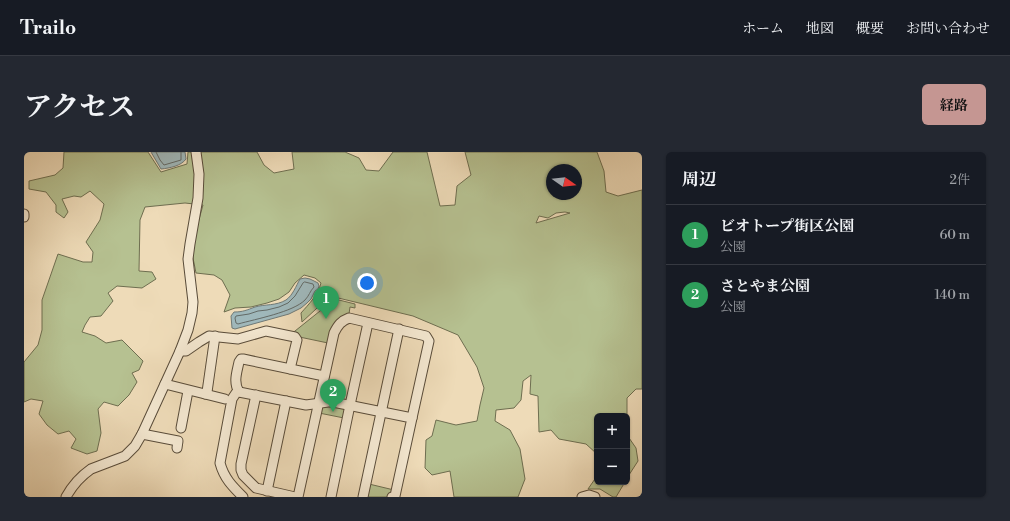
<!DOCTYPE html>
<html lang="ja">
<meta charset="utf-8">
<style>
:root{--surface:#171b24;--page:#242831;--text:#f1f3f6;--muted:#9ea1a6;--line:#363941;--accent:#c59692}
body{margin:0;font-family:"Libre Bodoni","Noto Serif JP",serif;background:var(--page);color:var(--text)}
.controls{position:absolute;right:12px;bottom:12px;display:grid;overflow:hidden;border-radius:6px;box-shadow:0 1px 3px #0004}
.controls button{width:36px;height:36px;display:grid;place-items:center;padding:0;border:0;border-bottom:1px solid var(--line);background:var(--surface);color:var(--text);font:20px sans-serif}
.compass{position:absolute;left:522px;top:12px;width:36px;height:36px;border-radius:50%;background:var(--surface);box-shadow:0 1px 3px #0004;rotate:104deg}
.you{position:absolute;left:343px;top:131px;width:14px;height:14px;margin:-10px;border:3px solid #fff;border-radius:50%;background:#1a73e8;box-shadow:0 0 0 6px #1a73e833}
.badge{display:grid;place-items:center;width:26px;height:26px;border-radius:50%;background:var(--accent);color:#fff;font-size:13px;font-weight:700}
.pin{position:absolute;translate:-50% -33px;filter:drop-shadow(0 1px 2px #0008)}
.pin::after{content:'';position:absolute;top:21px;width:14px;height:12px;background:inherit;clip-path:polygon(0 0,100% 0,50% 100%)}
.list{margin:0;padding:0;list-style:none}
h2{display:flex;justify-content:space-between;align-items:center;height:52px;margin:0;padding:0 16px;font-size:17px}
h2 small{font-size:13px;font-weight:400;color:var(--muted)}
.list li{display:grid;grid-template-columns:26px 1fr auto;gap:12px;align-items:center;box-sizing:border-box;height:60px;padding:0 16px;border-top:1px solid var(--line)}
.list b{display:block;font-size:15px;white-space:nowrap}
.list p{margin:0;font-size:13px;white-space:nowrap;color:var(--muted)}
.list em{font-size:13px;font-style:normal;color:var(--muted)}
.map{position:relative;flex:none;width:618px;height:345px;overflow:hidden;border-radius:6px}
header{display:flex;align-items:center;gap:24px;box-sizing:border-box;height:56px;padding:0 20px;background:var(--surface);border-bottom:1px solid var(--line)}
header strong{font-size:19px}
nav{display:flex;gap:22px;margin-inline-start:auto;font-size:14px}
.intro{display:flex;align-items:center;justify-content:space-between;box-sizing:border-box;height:96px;padding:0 24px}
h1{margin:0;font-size:28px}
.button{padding:10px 18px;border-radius:6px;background:var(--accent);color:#111;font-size:14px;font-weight:700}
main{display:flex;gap:24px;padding:0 24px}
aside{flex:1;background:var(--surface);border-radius:6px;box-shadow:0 1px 3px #0004}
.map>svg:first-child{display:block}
.green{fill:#b6c191;stroke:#6e6e50;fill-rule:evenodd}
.water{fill:#9fb8bb;stroke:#6f7a77}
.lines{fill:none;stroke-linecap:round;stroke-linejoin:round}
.shore{stroke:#636a66;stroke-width:1}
.minor-casing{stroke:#594c3a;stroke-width:11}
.minor{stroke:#f4e8d1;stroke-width:9}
</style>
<header>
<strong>Trailo</strong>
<nav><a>ホーム</a><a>地図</a><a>概要</a><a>お問い合わせ</a></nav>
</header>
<div class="intro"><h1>アクセス</h1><a class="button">経路</a></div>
<main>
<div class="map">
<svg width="618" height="345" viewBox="0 0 618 345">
<rect width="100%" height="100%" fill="#eedbb8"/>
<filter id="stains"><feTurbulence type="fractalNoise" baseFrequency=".005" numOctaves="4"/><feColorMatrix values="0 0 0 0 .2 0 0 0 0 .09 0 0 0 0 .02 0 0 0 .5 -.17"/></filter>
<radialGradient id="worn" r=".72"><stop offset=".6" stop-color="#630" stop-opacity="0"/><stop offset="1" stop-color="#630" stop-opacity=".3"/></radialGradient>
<!-- green -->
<g class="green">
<path d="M40,0H124L137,20L163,12L164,0H233L240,13L250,21L270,17L268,0H321L335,6L342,18L355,19L369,0H403L416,54L431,53L433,34L447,23L441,0H573L580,19L582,40L594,44L618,38V237H612L603,246V264H573V302L562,292L535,287L527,278L515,280L514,244L506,242L507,223L499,229L497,248L490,256L472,258L471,269L486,278L496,297L501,327L494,345H430L426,319L408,323L401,316L402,288L408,284L412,268L432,273L453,269L456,253L460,236L453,215L434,183L389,164L306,144L278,170L277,161C285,152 294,143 297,131L291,126L280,123L271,131L265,140L255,147L243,151L227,155L211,156L200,160L206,143L198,128L190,123L172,121L167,96L179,53L161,51L121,55L116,68L115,119L128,120L132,127L118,136L93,134L84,141L89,149L77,164L66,165L61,173L58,180L71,184L82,191L98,188L119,209L115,218L108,221L113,230L105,243L94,254L80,250L74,257L77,281L73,299L63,302L47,296L52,287L45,279L34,282L23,273L15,262L19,249L7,247L0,250V210L14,193L18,178V148L34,102L59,110H68L69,100L62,90L76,68L80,52L66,39L57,45L50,44L38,47L44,60L40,66L32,60V53L22,40L5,37V29L31,23L39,16ZM528,18H552V42H528ZM541,60L546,61L512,71L515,64L524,66L532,61Z"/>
<path d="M311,147L331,152V156L326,155L325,162L304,191L266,183Z"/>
<path d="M298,254H319L322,259L320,266L295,261Z"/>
<path d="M603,283L612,296L614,309L603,326Z"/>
<path d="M573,324V330H601L592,345H589L576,337H564Z"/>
<path d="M345,332L370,338L369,342L363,345H342Z"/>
</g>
<!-- water -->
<g class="water">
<path d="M127,0H161L162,7C157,14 146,16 137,17Z"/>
<path d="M281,126L286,127L294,131L295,134L294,137L291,139L287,147L283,151L277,156L265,162L211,177L208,176L207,164L210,160C219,160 223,158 231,155C241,152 252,154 262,148C269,143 272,134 276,127Z"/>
</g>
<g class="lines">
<!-- shore -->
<g class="shore">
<path d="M132,0L136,8L140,13L157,8V0"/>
<path d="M281,130L289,132L290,135C286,139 285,144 281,148C269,160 232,167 214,172L212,171L211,166L212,164L225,162L234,159L243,158L255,155L264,151L271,144L279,131Z"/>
</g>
<defs>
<g id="minor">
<path d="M0,62V65"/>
<path d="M156,199H162L175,190L185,184L214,187L242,179L271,185L273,188L266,217"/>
<path d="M141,232L181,242L183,240L191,184"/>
<path d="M215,240C209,230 213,220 215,210L217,207H219L300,224"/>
<path d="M181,242L201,247"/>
<path d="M232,243L217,312V318L219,323L232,336L271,345"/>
<path d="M157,276L164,239"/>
<path d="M118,282L154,289L153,296"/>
<path d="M243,339L262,249"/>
<path d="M42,345C48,334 57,324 67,317L101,304L111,294L118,282L156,199L164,178L168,161L169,150L164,107L166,92L174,46L175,22L172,0"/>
<path d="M219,345C208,334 200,326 196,311L208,247L212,241L215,240L282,253L304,250H309L388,266L371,344L368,345"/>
<path d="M274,345L310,181C314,173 317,169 325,166L402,184L405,189L388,266"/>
<path d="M307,345L326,253L344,171"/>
<path d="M339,345L375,177"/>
<path d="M558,345L565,343L571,345"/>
</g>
</defs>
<!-- minor casing -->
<use href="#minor" class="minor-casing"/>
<!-- minor -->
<use href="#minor" class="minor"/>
</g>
<rect width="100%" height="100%" filter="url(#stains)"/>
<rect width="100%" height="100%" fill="url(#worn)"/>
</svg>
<div class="controls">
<button>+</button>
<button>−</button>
</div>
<svg class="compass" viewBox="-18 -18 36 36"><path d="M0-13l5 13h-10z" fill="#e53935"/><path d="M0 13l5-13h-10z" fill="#9ea1a6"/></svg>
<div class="you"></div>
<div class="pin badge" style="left:302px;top:167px;background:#2e9e5b">1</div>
<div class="pin badge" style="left:309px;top:260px;background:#2e9e5b">2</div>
</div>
<aside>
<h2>周辺<small>2件</small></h2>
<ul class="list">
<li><span class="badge" style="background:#2e9e5b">1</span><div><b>ビオトープ街区公園</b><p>公園</p></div><em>60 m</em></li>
<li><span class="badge" style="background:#2e9e5b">2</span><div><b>さとやま公園</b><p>公園</p></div><em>140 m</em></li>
</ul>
</aside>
</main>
